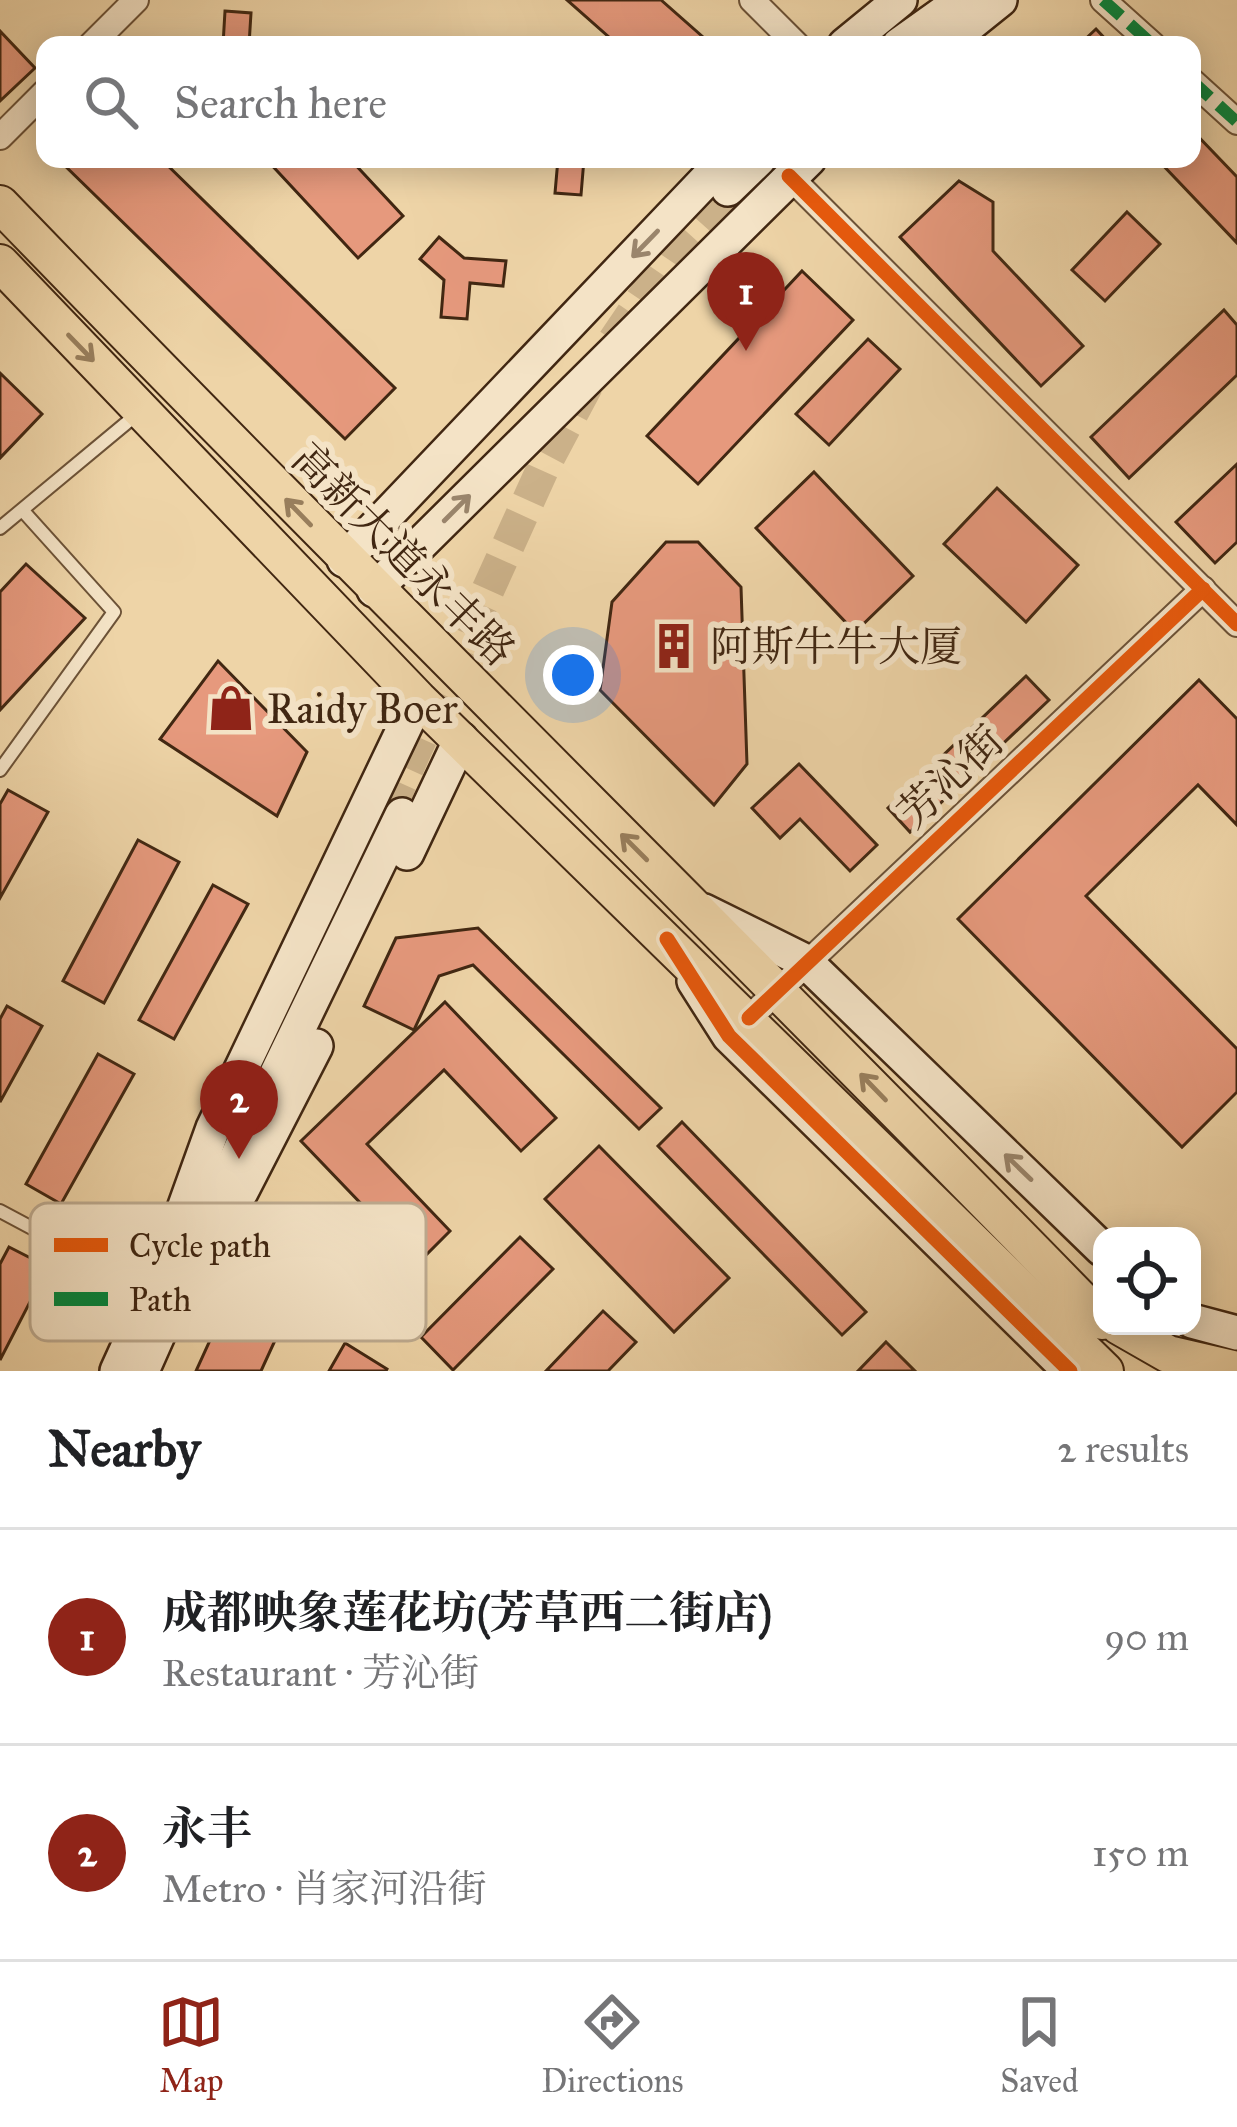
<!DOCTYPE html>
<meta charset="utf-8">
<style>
:root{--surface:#fff;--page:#f2f2f2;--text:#202124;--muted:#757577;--line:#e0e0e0;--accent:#8f2418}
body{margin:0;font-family:"IM FELL Great Primer","Noto Serif SC",serif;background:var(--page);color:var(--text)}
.controls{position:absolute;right:36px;bottom:36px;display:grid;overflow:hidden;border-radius:24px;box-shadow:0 6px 30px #0003}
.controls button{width:108px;height:108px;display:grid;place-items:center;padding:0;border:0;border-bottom:3px solid var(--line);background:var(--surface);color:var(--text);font:60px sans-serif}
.you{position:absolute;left:573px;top:675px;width:42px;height:42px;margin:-30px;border:9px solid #fff;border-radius:50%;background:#1a73e8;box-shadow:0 0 0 18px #1a73e833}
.badge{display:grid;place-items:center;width:78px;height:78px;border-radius:50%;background:var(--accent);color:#fff;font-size:39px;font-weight:700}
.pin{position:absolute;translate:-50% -99px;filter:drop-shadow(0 3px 6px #0008)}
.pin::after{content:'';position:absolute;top:63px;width:42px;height:36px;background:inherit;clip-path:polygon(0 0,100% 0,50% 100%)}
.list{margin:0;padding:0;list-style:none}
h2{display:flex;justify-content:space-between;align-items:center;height:156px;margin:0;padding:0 48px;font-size:51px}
h2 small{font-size:39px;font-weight:400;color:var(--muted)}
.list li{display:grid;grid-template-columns:78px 1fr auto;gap:36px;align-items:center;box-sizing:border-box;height:216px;padding:0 48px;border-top:3px solid var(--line)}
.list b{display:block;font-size:45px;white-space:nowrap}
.list p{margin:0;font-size:39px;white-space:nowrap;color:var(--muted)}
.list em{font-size:39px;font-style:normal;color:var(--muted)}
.icon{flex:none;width:66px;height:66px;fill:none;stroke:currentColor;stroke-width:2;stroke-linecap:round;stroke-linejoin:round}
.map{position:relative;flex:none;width:1237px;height:1371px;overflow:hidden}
.search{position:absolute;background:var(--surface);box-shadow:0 6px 30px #0003;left:36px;right:36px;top:36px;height:132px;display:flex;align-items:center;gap:30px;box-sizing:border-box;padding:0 42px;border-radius:24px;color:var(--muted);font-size:45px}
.sheet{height:588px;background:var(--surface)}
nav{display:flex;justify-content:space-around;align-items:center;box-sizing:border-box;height:168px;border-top:3px solid var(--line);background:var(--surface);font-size:33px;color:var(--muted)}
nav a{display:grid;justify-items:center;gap:6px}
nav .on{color:var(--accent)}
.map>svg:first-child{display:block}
.building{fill:#e6997d;stroke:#412712;stroke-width:3}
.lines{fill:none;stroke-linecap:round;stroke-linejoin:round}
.secondary-tunnel{stroke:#cbb189;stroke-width:33;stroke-dasharray:33 16;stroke-linecap:butt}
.lane-casing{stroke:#6c5237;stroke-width:16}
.street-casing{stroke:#6c5237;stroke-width:28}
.secondary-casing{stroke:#412712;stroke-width:38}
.primary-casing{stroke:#412712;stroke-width:40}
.lane{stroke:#f4e3c6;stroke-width:12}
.street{stroke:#f4e3c6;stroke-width:24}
.secondary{stroke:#f4e3c6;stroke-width:33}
.primary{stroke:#eed4a7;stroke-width:36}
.quiet{stroke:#00873e;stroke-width:12;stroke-dasharray:24 12;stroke-linecap:butt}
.cycleway-casing{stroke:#f4e3c6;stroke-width:22}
.cycleway{stroke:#e8590c;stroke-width:15}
.oneway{stroke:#9a856c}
.oneway2{stroke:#987e5c}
.labels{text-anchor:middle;stroke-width:12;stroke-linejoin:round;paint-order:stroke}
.street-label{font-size:42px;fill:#412712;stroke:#f4e3c6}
.poi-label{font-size:42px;fill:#412712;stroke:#f4e3c6;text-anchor:start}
.key{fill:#f4e3c6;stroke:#beab90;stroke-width:3}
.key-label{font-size:33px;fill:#412712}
</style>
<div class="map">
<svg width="1237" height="1371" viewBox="0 0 1237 1371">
<rect width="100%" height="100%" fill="#eed4a7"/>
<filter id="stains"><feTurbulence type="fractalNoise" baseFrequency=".00167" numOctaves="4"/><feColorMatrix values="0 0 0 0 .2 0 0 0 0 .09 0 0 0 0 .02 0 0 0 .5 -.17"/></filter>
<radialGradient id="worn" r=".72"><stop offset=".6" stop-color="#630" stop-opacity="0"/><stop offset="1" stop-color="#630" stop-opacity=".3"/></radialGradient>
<!-- building -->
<g class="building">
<path d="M567,0H661L712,45H618Z"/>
<path d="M225,11L251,13L249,45H223Z"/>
<path d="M1096,29L1111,45H1079Z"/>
<path d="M0,31L35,68L0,101Z"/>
<path d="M1192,130L1237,177V243L1157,159H1192Z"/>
<path d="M58,159H161L395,388L345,439Z"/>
<path d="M266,159H350L403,216L358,258Z"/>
<path d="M558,159H584L581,195L555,193Z"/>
<path d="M959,181L993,202V251L1083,346L1041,386L900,237Z"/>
<path d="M1127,212L1160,244L1105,301L1072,270Z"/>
<path d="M439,237L464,258L506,261L503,286L470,283L467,319L441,317L444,280L420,259Z"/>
<path d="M802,271L853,320L698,484L647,436Z"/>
<path d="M1224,310L1237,325V375L1129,478L1091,437Z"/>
<path d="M868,339L900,369L829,445L796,414Z"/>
<path d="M0,373L42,414L0,458Z"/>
<path d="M1237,464V542L1215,563L1176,522Z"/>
<path d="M814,472L913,576L855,632L756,528Z"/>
<path d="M997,488L1078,565L1026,622L944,544Z"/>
<path d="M666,542H698L741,587L747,764L714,805L600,690L612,602Z"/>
<path d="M26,564L85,618L0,710V592Z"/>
<path d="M218,661L307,752L277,816L160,739Z"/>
<path d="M1026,676L1049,700L910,832L888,808Z"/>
<path d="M1199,680L1237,719V825L1198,785L1086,896L1237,1049V1092L1182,1147L958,919Z"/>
<path d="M799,764L877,845L850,871L800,819L780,838L752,808Z"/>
<path d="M8,790L48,812L0,898V804Z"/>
<path d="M138,840L179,862L104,1003L63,981Z"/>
<path d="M213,885L248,904L174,1039L139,1020Z"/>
<path d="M478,928L661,1108L639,1129L473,965L439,976L414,1030L364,1006L396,938Z"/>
<path d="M445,1002L556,1118L521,1151L444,1070L367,1144L450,1231L418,1263L301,1141Z"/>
<path d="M7,1006L42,1026L0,1102V1019Z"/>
<path d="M98,1054L134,1074L61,1204L26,1184Z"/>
<path d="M682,1122L866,1312L842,1335L658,1146Z"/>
<path d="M599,1146L729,1278L674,1332L545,1199Z"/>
<path d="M268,1213L322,1238L261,1371H196Z"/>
<path d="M520,1237L553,1269L453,1370L421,1337Z"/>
<path d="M9,1247L48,1267L0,1360V1264Z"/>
<path d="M603,1311L636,1342L608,1371H546Z"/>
<path d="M886,1342L915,1371H858Z"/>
<path d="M345,1343L387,1369L386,1371H329Z"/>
</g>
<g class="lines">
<!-- secondary-tunnel -->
<g class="secondary-tunnel">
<path d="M614,341L683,239L728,189"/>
<path d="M387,813L544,466L587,385"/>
</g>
<defs>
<g id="lane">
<path d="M0,528L136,415"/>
<path d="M0,770L114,612L24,512"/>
<path d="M0,1211L152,1292"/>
</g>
<g id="street">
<path d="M752,0L797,45"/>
<path d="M1103,0L1153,45"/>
<path d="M91,45L136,0"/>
<path d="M1192,81L1237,122"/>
<path d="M0,137L45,92"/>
<path d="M789,176L1237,624"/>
<path d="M749,1018L1203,589"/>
</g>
<g id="secondary">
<path d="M845,45L900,0"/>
<path d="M899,45L962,0"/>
<path d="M944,45L1000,0"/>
<path d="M728,189L759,159"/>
<path d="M344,560L726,159"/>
<path d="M374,590L809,159"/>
<path d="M407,853L461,739"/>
<path d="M704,911L805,961L1102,1249"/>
<path d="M694,981L729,1036L1070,1371"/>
<path d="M241,1192L316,1046"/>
<path d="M1192,1321L1237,1333"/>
<path d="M117,1371L158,1281L213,1128L418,699"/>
<path d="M142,1371L246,1137L402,815"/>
</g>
<g id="primary">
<path d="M0,204C363,580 737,946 1102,1321"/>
<path d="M0,263L418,699L1105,1371"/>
<path d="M1119,1326L1168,1354L1237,1370"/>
</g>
</defs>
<!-- lane casing -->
<use href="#lane" class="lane-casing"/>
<!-- street casing -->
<use href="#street" class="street-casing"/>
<!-- secondary casing -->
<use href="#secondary" class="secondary-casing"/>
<!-- primary casing -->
<use href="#primary" class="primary-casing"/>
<!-- lane -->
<use href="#lane" class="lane"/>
<!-- street -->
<use href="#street" class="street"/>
<!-- secondary -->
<use href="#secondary" class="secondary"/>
<!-- primary -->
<use href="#primary" class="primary"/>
<!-- quiet -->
<g class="quiet">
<path d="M1103,0L1153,45"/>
<path d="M1192,81L1237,122"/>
</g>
<defs>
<g id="cycleway">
<path d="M789,176L1237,624"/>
<path d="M667,939L729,1036L1070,1371"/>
<path d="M749,1018L1203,589"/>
</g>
</defs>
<!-- cycleway casing -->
<use href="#cycleway" class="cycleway-casing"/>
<!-- cycleway -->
<use href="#cycleway" class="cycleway"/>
</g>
<!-- one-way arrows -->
<defs><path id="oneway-shaft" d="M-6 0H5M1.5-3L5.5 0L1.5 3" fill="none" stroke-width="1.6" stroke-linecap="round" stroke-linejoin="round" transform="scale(3)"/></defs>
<g class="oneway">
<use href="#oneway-shaft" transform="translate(645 244) rotate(134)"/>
<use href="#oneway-shaft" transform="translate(457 508) rotate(-45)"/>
<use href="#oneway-shaft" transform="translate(1018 1167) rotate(-136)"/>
</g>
<g class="oneway2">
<use href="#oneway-shaft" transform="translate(81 348) rotate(46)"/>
<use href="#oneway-shaft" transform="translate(298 512) rotate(-134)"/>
<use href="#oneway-shaft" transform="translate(634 847) rotate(-135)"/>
<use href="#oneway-shaft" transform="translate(873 1087) rotate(-134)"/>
</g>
<!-- icons -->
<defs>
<symbol id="building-bare" viewBox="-9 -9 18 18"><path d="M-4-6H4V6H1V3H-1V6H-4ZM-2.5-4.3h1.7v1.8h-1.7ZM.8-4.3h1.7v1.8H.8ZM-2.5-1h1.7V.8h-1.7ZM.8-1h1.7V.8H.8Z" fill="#8f2418" stroke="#f4e3c6" stroke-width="2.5" paint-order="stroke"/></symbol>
<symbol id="shop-bare" viewBox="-9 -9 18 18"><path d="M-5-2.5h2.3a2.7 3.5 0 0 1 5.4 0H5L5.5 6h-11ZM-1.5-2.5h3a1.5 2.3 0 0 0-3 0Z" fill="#8f2418" stroke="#f4e3c6" stroke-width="2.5" paint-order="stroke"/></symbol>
</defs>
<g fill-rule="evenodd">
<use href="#building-bare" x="641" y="613" width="66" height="66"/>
<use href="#shop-bare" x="198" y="675" width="66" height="66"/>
</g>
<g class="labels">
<!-- street labels -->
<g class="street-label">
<text transform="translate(404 554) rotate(45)" y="15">高新大道永丰路</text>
<text transform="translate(950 776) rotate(-43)" y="15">芳沁街</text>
</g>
<!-- poi labels -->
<g class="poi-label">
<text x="710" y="661">阿斯牛牛大厦</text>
<text x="267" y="723">Raidy Boer</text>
</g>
</g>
<!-- legend -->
<rect x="30" y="1203" width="396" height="138" rx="18" class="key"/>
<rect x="54" y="1238" width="54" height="14" fill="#e8590c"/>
<rect x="54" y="1292" width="54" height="14" fill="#00873e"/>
<g class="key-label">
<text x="129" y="1257">Cycle path</text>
<text x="129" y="1311">Path</text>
</g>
<rect width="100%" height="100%" filter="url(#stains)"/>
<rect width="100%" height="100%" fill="url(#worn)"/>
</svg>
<div class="controls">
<button><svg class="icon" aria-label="locate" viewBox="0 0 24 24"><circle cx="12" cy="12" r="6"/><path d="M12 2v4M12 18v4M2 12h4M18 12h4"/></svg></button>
</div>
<div class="you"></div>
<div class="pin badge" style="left:746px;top:351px">1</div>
<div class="pin badge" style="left:239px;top:1159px">2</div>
<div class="search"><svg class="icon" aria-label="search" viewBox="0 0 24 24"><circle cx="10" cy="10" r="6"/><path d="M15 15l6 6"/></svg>Search here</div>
</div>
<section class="sheet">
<h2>Nearby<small>2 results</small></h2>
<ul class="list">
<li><span class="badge">1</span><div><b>成都映象莲花坊(芳草西二街店)</b><p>Restaurant · 芳沁街</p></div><em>90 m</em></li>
<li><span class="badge">2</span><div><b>永丰</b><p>Metro · 肖家河沿街</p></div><em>150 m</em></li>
</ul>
</section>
<nav>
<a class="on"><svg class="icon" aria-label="map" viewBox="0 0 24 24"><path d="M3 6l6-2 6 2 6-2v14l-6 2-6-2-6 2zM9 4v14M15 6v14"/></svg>Map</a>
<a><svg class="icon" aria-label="directions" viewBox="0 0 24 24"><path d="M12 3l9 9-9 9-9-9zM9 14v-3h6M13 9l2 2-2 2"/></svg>Directions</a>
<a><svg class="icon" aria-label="saved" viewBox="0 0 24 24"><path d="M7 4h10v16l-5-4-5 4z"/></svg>Saved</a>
</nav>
